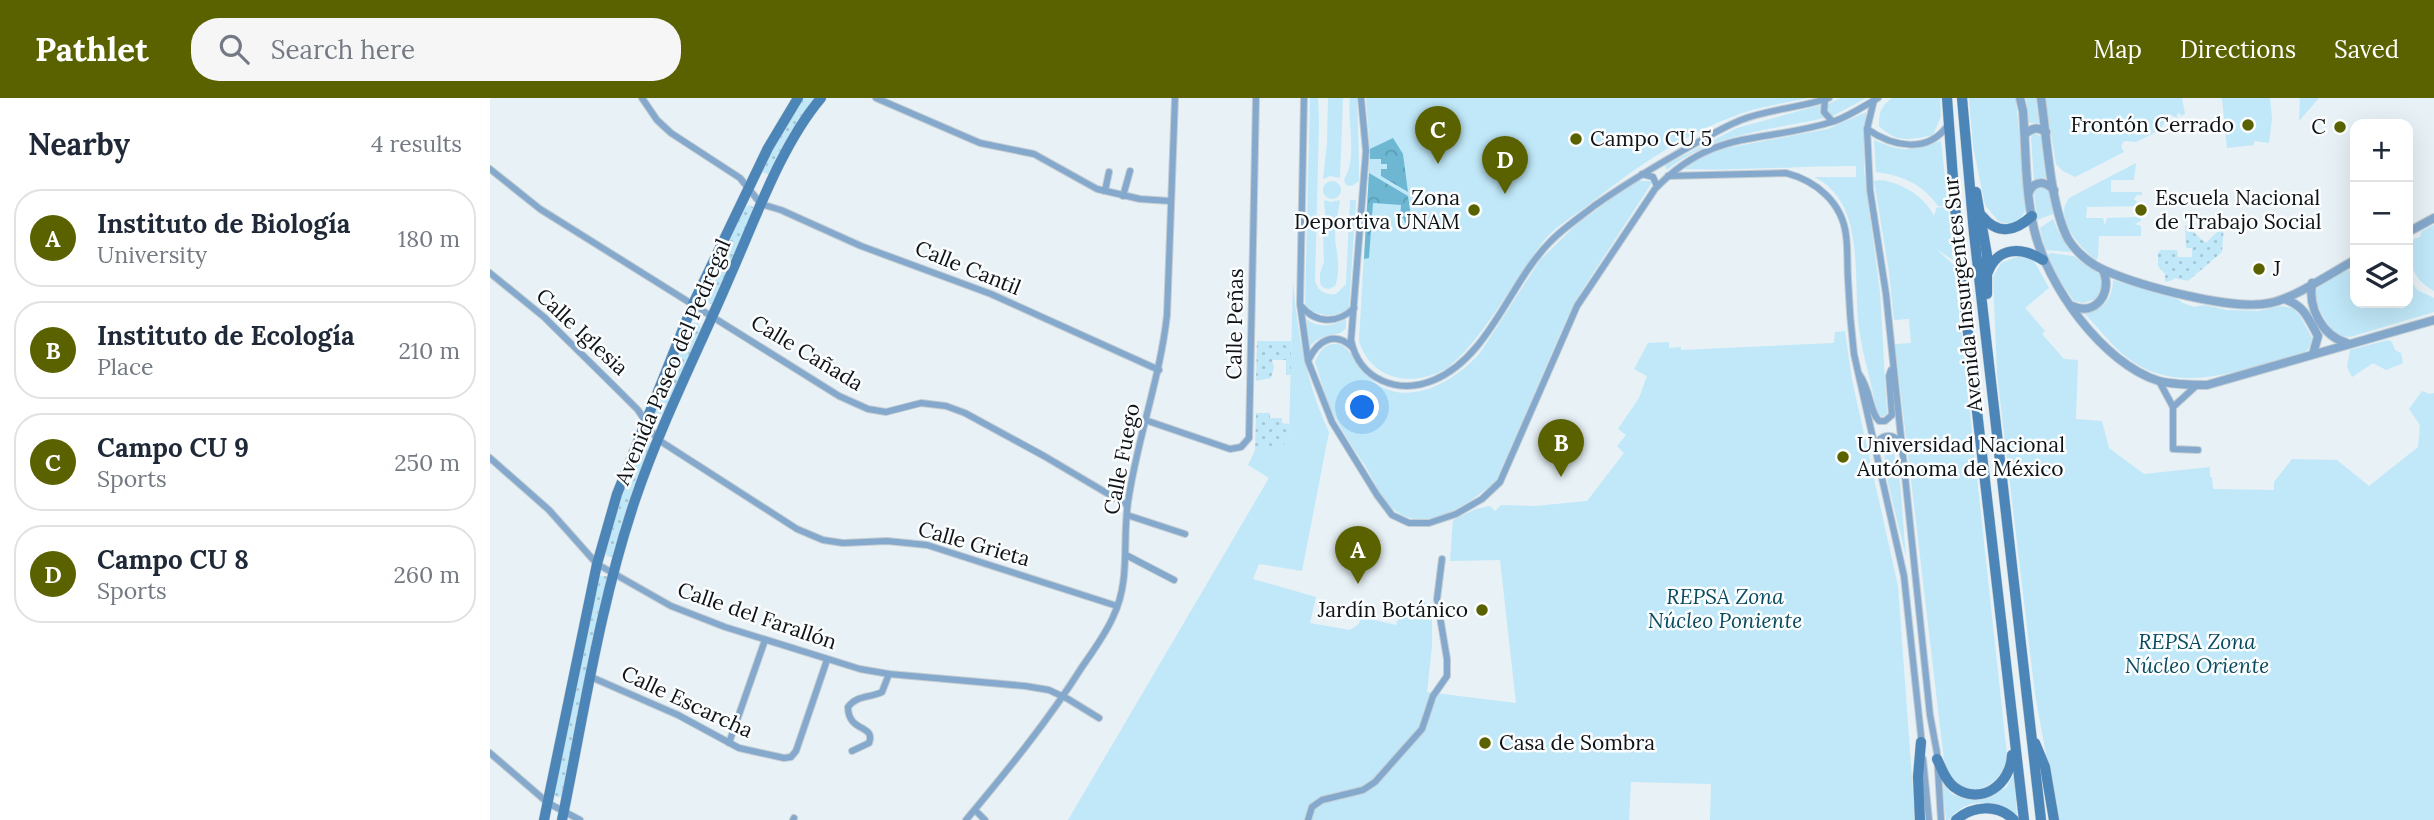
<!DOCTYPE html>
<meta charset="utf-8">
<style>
:root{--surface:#fff;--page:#f6f6f7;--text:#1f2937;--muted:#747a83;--line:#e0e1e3;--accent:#5a6200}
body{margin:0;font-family:Lora,serif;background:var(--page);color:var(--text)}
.controls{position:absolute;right:21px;top:21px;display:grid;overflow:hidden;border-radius:14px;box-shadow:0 7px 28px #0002}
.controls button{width:63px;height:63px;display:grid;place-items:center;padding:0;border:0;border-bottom:2px solid var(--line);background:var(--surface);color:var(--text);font:35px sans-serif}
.you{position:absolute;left:873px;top:310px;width:24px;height:24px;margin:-18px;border:5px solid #fff;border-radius:50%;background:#1a73e8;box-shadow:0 0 0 10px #1a73e833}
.badge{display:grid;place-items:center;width:46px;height:46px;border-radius:50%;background:var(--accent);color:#fff;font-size:23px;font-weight:700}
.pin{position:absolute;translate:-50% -58px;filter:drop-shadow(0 2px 4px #0008)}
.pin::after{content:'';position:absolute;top:37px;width:24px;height:21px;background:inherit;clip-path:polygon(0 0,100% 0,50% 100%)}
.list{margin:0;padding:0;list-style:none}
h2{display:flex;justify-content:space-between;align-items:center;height:91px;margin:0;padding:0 28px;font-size:30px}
h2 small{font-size:23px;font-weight:400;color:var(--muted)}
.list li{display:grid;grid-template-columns:46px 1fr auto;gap:21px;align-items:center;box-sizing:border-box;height:98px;margin:0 14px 14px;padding:0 14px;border:2px solid var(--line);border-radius:28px}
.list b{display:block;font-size:26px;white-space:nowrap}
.list p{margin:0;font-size:23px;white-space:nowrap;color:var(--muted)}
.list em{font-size:23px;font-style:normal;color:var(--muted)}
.icon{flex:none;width:38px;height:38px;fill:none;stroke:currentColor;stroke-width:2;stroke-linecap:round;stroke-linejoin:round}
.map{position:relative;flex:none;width:1944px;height:722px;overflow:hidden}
header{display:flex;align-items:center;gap:42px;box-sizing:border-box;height:98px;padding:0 35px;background:var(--accent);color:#fff}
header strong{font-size:33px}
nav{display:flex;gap:38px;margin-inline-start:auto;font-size:24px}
.search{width:490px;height:63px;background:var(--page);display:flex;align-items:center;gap:18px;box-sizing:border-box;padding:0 24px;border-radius:28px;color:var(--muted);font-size:26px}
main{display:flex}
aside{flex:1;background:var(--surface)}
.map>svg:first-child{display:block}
.grass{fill:#c0e8f8}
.forest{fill:url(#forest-crowns)}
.garden{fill:url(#garden-dots)}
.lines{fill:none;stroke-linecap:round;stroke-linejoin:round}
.minor-casing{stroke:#c5cdd2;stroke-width:8}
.tertiary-casing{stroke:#c5cdd2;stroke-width:10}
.secondary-casing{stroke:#c5cdd2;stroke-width:11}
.minor{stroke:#84a9cc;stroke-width:6}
.tertiary{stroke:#84a9cc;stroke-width:8}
.secondary{stroke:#4c86b8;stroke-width:10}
.poi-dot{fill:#5a6200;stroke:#fbfdfe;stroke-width:2.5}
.labels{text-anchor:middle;stroke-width:5;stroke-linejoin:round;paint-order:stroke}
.poi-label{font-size:21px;fill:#101315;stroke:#fbfdfe;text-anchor:start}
.street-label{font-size:21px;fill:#101315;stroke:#fbfdfe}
.park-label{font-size:21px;font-style:italic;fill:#084a5e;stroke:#fbfdfe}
</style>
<header>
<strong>Pathlet</strong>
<div class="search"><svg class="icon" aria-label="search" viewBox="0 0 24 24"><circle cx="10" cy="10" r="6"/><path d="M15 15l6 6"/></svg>Search here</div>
<nav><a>Map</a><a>Directions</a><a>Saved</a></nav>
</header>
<main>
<aside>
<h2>Nearby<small>4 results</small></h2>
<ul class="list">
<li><span class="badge">A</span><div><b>Instituto de Biología</b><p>University</p></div><em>180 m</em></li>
<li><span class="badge">B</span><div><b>Instituto de Ecología</b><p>Place</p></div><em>210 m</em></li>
<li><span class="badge">C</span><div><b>Campo CU 9</b><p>Sports</p></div><em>250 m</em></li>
<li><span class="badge">D</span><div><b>Campo CU 8</b><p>Sports</p></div><em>260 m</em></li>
</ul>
</aside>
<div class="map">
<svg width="1944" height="722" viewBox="0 0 1944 722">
<defs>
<pattern id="forest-crowns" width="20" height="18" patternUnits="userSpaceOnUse" patternTransform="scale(1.75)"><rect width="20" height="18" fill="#6db7d3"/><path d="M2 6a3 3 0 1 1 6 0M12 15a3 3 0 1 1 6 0" fill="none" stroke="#5d9cb4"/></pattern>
<pattern id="garden-dots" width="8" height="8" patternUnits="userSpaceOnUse" patternTransform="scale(1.75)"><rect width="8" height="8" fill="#c0e8f8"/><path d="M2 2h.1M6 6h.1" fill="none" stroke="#a4c6d4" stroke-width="1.8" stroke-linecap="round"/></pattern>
</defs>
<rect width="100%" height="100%" fill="#e7f1f6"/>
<!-- grass -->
<g class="grass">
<path d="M820,0H828L829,23L825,183C828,194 836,197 846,196L856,186L860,102H866L859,210C843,221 830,218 815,209Z"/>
<path d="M838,0H853L850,80L840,78L833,81L837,45Z"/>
<path d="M860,0H867C868,28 869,55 869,83L862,88L856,87L854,82C868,59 857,26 860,0Z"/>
<path d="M876,0H1319C1300,4 1280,7 1262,12C1200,31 1147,68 1097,108C1082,119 1063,130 1052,145C1028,177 986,252 955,271C922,290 881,282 869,243L880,53Z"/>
<path d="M1351,0H1376L1341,19L1338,17L1336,7Z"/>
<path d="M1402,0H1450L1451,18L1443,37C1421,42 1405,45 1389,28C1389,14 1391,8 1402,0Z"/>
<path d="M1479,0H1525L1526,2L1536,109C1532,124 1523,127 1509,124L1495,107L1483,48Z"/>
<path d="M1536,0H1546L1549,25H1539Z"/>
<path d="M1555,0H1692L1695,16L1691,18L1690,15L1687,16V20L1679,16L1670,32L1646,44L1634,43L1631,48L1634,54L1585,79L1573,73L1566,66Z"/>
<path d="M1732,0H1780L1782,20L1779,45L1764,43V47L1737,50Z"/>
<path d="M1810,0H1829L1809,23Z"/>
<path d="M1331,7V15L1334,20C1281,32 1220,36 1177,72L1175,67L1247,30Z"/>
<path d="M1376,14L1374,72L1390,194L1397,316L1392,319L1388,316L1386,311C1382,286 1374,262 1370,237C1361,188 1379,105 1324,79H1366V68C1308,68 1250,73 1192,71L1226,52L1338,31Z"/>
<path d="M1544,35L1552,39L1557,80L1544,82L1541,40Z"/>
<path d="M1384,42C1414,55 1420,53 1451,43L1458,108H1448C1433,86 1411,77 1386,74Z"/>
<path d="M1646,65L1644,82H1621V94H1652V97H1647L1644,101L1648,105H1651L1652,108L1597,109L1596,120H1613L1615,127L1617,120L1651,119V123L1644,126L1651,128V138H1609L1608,159L1606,162C1590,149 1563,121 1579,100Z"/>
<path d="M1392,82C1413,86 1434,98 1444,118L1447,109L1458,110L1463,162L1446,151L1464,167L1517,657C1516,687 1477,705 1459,679C1456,675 1455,667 1454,662L1405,246L1421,245L1419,221L1404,222L1399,174L1384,83Z"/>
<circle cx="842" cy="92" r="9"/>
<path d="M1145,83H1163L1091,194L1077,220L1006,383C981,404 934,440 902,410C891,399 884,383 876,369C865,353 854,336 845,319C836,302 831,282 825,264C830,251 837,243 852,247C865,257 871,274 884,284C920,311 966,282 990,255L1050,162L1086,127Z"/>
<path d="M1551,88L1557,90L1561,96L1563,116L1547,122L1544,94Z"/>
<path d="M834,102L841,104L850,102C848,116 843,135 846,148C848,160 850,176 845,188L838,191L832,189L830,184V175L834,164L833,133L836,126Z"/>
<path d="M1563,121L1569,135L1581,154L1555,152L1550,130Z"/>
<path d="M1944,127V193C1924,182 1918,166 1918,143L1930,139L1932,133Z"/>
<path d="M1561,155L1583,158L1611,177L1613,185L1610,196L1606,201L1593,205L1584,203L1567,178L1557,157Z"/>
<path d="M1529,158L1544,163L1559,190L1535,210L1555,233L1552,236L1574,261L1588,262L1586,321L1612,323L1619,350L1654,376L1720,369V379H1722L1723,391L1784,392V384L1802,361L1847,362L1879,388L1928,349L1930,327L1919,311L1932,293L1940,296L1944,295V722H1568L1545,596L1532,487L1507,276L1503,179L1511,165Z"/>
<path d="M1865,169V205H1918V177L1927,192L1944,200V214L1860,239C1854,238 1848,239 1844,234C1837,227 1823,201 1826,193C1832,182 1855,174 1865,169Z"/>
<path d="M1623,182L1686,200L1693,205L1704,209L1714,207L1737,212L1769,213L1790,208L1803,210L1810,218L1822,240L1819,250L1815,254C1757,269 1689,302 1635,258C1620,246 1608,229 1594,215C1613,213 1623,200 1623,182Z"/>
<path d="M803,183C807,236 817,286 839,334L812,473L769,466L763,481L826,499L820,525L860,532L869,526L871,519L906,527L911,513L929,503L942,506V548L937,594L1026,605L1010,462L960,463L963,422L986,411L1000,408L1005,413L1011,407L1045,408L1097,403L1134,355L1127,348L1136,337L1128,331L1149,300L1157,278L1144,271L1158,245L1179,244V250L1191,249V252L1344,245L1345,234L1355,233L1362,282L1408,488L1425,722H1220L1221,686L1141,684L1139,722H578L779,380L758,367L765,352H789L799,340Z"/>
<path d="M816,221C829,231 843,228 856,221V230C848,241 833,233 820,248Z"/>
<path d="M1898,242L1902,244L1905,252L1911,255L1913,265L1896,272L1883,265L1862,279L1857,269L1860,252Z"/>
<path d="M1397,342L1402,345L1410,385L1416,459L1398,385L1393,347Z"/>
<path d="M1524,676L1527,717C1501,704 1480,696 1459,722H1456L1452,685L1462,696L1476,701L1495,699L1516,690Z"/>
</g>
<!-- forest -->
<g class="forest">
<path d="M903,40L913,56L918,94L891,78V71H897V66H891V61H880V51Z"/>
<path d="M879,75L918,98L922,125H915L913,120H910L911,107L883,105L879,160L874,161Z"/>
</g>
<!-- garden -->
<g class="garden">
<path d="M312,0H327L281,78L271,73Z"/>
<path d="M259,107L263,109L264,113L224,204L222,206L214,204L215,195L253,112Z"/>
<path d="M1695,127L1716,145L1734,127L1732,154L1698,183L1684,180L1683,182L1675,184V176L1668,168V155L1671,152H1687L1688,159H1702V150H1696Z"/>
<path d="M208,224L211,231L173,315L168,319L163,314L198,233L202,226Z"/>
<path d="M767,243H801V277H796V262H782L784,269L781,280L766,283Z"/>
<path d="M766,315H780V320H792V325L799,326V340L789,352H765Z"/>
<path d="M157,341L161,345L125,454L122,459L117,458L115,454L130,401L150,346Z"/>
<path d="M109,478H117L118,487L73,695L71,699H67L63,696Z"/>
</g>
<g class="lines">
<defs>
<g id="minor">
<path d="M152,0L167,22L181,35L250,80L271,106L291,112L371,148L501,196L669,272"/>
<path d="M386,0L490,45L544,56L607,91L650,101L680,103"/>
<path d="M814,0L810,206L818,263L842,324L887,397L902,417L919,425H939L966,416L992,401L1010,384L1087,208L1165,91C1224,29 1273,46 1345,23C1361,17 1374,8 1388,0"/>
<path d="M871,0L876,53L861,242C869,282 908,297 944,282C999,259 1019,186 1059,145C1072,131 1089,120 1104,108C1138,84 1172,64 1208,44C1222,36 1236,28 1251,22C1279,11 1310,10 1339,0"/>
<path d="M1335,1L1334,14L1342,23"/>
<path d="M1384,2L1377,31L1380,92L1396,196L1440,617L1447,655L1451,722"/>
<path d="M1377,31C1403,49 1438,56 1458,27"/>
<path d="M0,71L50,111L349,298L378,311L396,314L431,305L456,308L475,315L554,358L637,407"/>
<path d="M1152,76L1163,79L1167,88"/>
<path d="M1178,78L1296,75C1327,83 1352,105 1356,137C1358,152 1357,166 1358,181C1359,206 1361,231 1364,256L1414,478L1432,647"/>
<path d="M615,93L619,74"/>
<path d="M633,98L640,73"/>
<path d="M0,175L54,219L125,289L148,312L167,341L307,431L333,442L353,445L397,443L437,447L627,508"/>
<path d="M811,208C826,226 848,226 864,210"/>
<path d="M819,261C828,242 845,233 862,249"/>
<path d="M1369,276C1381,292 1379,313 1389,323H1395L1402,317L1399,278L1401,272"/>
<path d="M1669,283L1683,309V351L1708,352"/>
<path d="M1683,309L1707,287"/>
<path d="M655,322L740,351L751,349L759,340L766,0"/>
<path d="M1385,351L1388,343C1395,336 1404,336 1409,344"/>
<path d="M0,360L59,412L107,466L181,508L235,529L370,571L399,576L535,588L559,592L578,601L609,620"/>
<path d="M637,417L695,436"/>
<path d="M636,457L684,482"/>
<path d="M101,579L188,617L249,650L294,660L301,659L306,653L337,562"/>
<path d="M239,645L275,542"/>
<path d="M362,653L379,645C386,626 358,635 358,609C367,597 380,600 392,594L399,576"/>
<path d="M0,655L58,705L90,722"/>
<path d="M1433,661L1439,722"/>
<path d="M485,712L495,722"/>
<path d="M303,722L304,720"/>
<path d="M476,722C517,673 558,623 592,569C603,553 615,537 623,519C641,482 632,444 638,404C647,341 670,281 677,217L685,0"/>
<path d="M818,722L822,709L832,702L873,692L885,684L932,631L943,598L957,578V561L947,501L952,461"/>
</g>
<g id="tertiary">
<path d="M1530,0L1533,13C1536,51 1535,93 1544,131C1557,187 1612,265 1669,283C1685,287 1701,287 1717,287L1944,222"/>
<path d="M1551,0C1557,40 1560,107 1578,141C1586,154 1600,166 1614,172C1650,188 1742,213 1780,205C1805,200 1841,175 1865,162"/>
<path d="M1535,36C1543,29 1548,29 1556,34"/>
<path d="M1539,94C1545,82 1555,83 1564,92"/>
<path d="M1918,134L1944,120"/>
<path d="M1822,185C1818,210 1832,238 1857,245"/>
<path d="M1794,201C1814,207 1818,220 1828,238L1823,256"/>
<path d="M1582,208C1606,219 1623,194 1613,172"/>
</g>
<g id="secondary">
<path d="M1457,0L1468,148L1534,722"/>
<path d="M1472,0L1484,135L1551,722"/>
<path d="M1486,94L1497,157V196"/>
<path d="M1492,118C1508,138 1526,133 1542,118"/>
<path d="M1498,174C1508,148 1532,149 1553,162"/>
<path d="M1545,645L1555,669L1564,722"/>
<path d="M1447,661C1452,671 1455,682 1464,689C1491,709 1521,686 1522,657"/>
<path d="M54,722L107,466L127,396L203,206L278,50L308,0"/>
<path d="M72,722C94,615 110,506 145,402C171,325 208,253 240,178C265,122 291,47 331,0"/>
<path d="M1430,722L1428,679L1431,644"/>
<path d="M1466,722C1483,707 1508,706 1524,722"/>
</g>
</defs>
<!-- minor casing -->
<use href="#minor" class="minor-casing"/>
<!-- tertiary casing -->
<use href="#tertiary" class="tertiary-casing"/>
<!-- secondary casing -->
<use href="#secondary" class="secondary-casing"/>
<!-- minor -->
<use href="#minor" class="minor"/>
<!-- tertiary -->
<use href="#tertiary" class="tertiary"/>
<!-- secondary -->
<use href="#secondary" class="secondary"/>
</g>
<!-- markers -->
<g class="poi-dot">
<circle cx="1758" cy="27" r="7"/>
<circle cx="1850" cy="29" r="7"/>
<circle cx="1086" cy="41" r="7"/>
<circle cx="984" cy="112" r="7"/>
<circle cx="1651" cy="112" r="7"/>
<circle cx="1769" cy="171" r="7"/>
<circle cx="1353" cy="359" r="7"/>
<circle cx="992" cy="512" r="7"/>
<circle cx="995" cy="645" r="7"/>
</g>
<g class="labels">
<!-- poi labels -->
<g class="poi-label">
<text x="1744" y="34" text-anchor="end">Frontón Cerrado</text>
<text x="1836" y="36" text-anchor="end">C</text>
<text x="1100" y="48">Campo CU 5</text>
<text x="970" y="107" text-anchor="end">Zona<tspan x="970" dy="24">Deportiva UNAM</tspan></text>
<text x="1665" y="107">Escuela Nacional<tspan x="1665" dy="24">de Trabajo Social</tspan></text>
<text x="1783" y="178">J</text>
<text x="1367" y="354">Universidad Nacional<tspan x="1367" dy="24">Autónoma de México</tspan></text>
<text x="978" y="519" text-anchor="end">Jardín Botánico</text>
<text x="1009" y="652">Casa de Sombra</text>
</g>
<!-- street labels -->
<g class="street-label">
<text transform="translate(478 170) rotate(22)" y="7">Calle Cantil</text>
<text transform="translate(1473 196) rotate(-96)" y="7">Avenida Insurgentes Sur</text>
<text transform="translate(745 226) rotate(-89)" y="7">Calle Peñas</text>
<text transform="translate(92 234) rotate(43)" y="7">Calle Iglesia</text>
<text transform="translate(317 255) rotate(31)" y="7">Calle Cañada</text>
<text transform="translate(183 264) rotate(-67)" y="7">Avenida Paseo del Pedregal</text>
<text transform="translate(632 361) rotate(-79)" y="7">Calle Fuego</text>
<text transform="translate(484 446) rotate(16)" y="7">Calle Grieta</text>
<text transform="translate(267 518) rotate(19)" y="7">Calle del Farallón</text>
<text transform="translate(197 604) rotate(25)" y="7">Calle Escarcha</text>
</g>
<!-- park labels -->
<g class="park-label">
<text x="1235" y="506">REPSA Zona<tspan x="1235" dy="24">Núcleo Poniente</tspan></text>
<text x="1707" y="551">REPSA Zona<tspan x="1707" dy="24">Núcleo Oriente</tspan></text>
</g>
</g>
</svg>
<div class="controls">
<button>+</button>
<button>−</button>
<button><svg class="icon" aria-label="layers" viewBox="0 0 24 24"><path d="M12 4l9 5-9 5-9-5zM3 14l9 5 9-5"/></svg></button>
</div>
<div class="you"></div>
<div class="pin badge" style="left:868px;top:486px">A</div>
<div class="pin badge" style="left:1071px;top:379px">B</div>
<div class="pin badge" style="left:948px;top:66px">C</div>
<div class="pin badge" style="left:1015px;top:96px">D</div>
</div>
</main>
